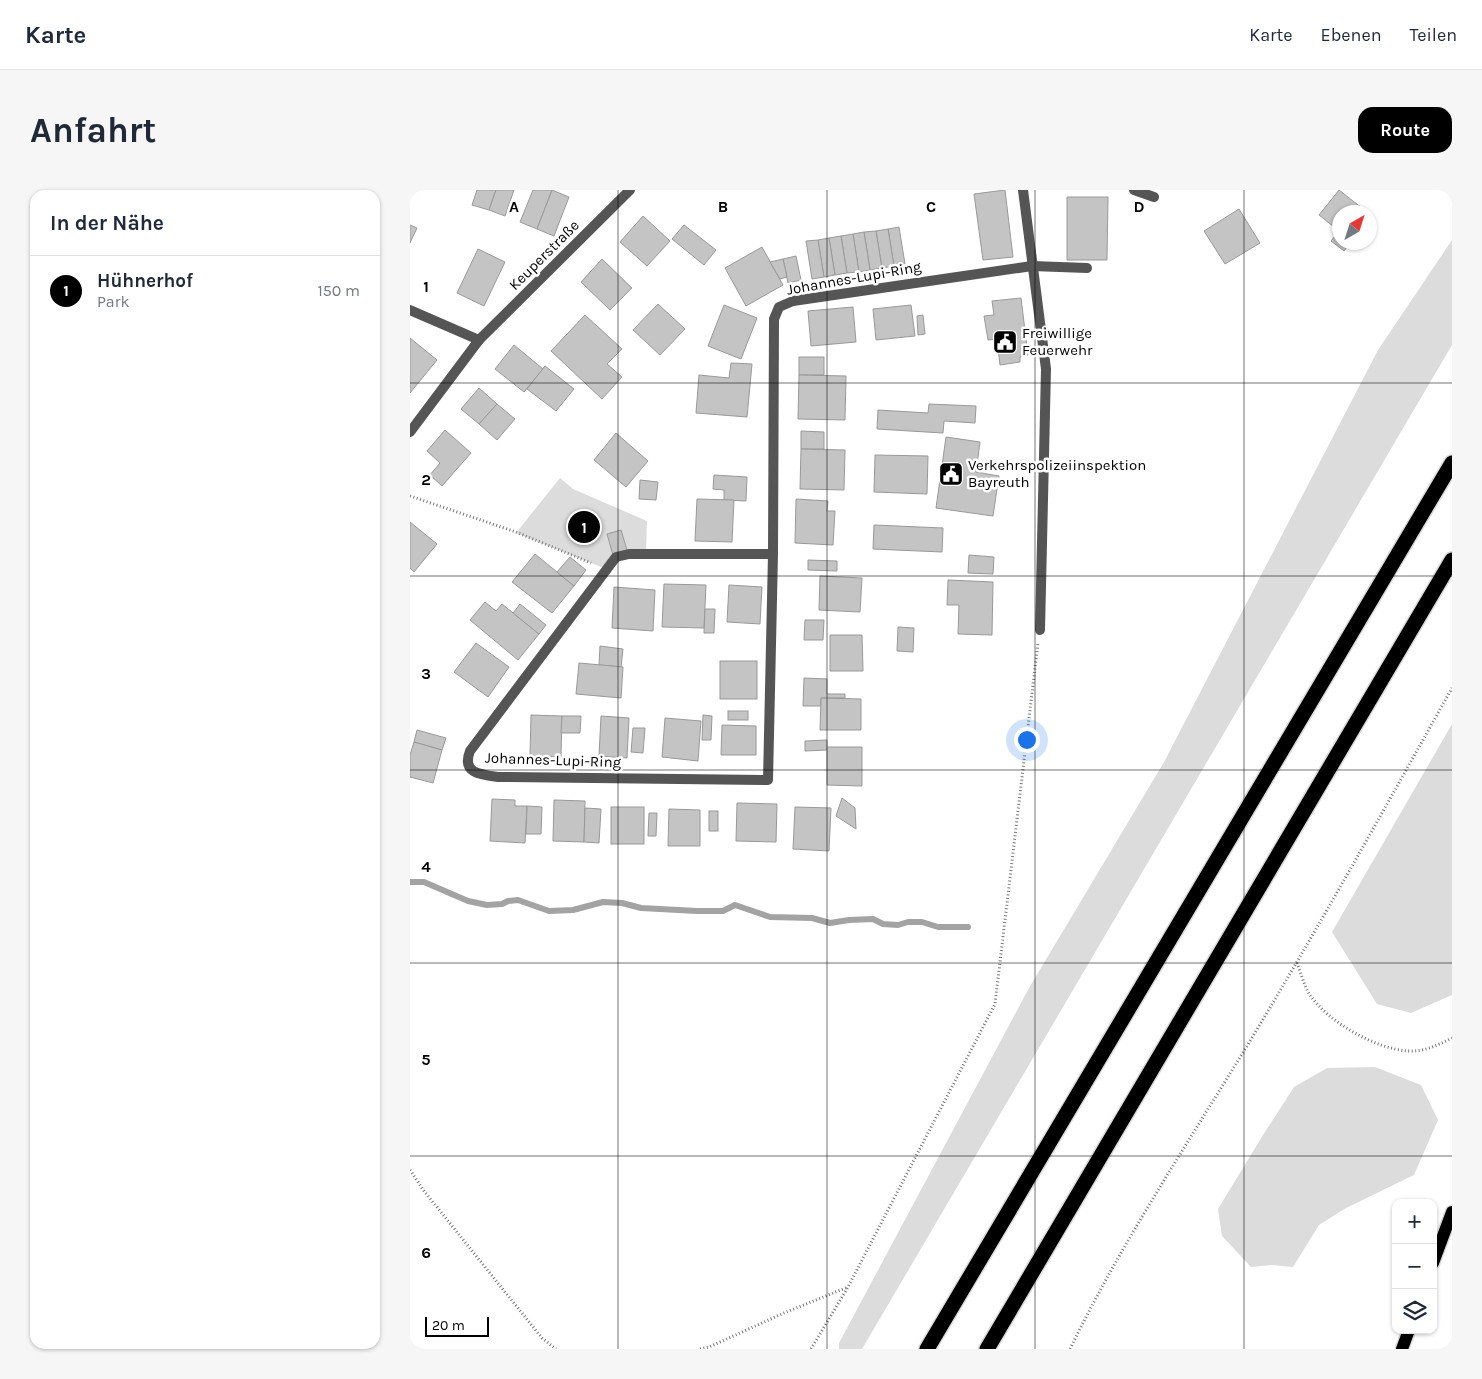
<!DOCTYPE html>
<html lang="de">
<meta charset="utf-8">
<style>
:root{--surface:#fff;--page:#f6f6f7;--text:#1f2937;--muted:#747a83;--line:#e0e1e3;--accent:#000}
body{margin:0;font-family:Karla,sans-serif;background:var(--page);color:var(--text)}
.controls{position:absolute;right:15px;bottom:15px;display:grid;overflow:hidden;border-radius:10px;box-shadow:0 1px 4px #0004}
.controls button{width:45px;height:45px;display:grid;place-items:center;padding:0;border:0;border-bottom:1px solid var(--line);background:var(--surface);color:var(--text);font:25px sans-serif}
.compass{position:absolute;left:922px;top:15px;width:45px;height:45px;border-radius:50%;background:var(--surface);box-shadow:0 1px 4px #0004;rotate:39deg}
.scale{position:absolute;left:15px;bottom:12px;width:64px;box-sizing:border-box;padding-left:5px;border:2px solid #000;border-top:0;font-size:14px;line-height:18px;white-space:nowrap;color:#000;-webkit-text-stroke:4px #fff;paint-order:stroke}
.you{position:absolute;left:616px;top:549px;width:18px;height:18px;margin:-12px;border:4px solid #fff;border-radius:50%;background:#1a73e8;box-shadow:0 0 0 8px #1a73e833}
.badge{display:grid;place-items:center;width:32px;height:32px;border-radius:50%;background:var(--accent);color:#fff;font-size:16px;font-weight:700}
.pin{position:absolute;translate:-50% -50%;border:2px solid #fff;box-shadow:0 1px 5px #0006}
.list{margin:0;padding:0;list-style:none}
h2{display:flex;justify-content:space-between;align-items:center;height:65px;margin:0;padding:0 20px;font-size:21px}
h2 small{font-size:16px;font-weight:400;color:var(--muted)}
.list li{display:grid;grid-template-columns:32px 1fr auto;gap:15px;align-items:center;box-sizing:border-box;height:70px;padding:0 20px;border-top:1px solid var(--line)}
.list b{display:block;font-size:19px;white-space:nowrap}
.list p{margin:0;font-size:16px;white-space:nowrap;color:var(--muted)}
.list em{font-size:16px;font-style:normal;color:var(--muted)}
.icon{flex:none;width:28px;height:28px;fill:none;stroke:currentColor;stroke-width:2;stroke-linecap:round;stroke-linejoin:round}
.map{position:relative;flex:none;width:1042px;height:1159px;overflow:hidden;border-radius:15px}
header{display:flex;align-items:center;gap:30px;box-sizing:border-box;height:70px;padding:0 25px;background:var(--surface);border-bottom:1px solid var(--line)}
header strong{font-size:24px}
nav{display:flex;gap:28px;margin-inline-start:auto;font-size:18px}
.intro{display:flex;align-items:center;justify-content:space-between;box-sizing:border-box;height:120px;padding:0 30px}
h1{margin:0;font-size:35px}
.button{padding:12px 22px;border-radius:15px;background:var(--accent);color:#fff;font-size:18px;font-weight:700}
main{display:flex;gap:30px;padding:0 30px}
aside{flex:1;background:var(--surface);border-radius:15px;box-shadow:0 1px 4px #0004}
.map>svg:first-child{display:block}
.green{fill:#dcdcdc}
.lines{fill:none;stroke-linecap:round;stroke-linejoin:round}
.stream{stroke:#a3a3a3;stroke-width:6}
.building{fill:#c4c4c4;stroke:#999}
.primary-casing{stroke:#dbdbdb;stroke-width:15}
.motorway-casing{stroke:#dbdbdb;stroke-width:18}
.path{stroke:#777;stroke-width:3;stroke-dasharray:1 2.5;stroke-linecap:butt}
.service{stroke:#555;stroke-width:10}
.minor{stroke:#555;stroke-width:10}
.primary{stroke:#000;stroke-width:12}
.motorway{stroke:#000;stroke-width:15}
.grid{fill:none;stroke:#000;stroke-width:1;stroke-opacity:0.55}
.labels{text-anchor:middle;stroke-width:5;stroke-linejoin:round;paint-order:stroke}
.street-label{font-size:15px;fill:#000;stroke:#fff}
.poi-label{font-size:15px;fill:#000;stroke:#fff;text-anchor:start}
.grid-label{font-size:16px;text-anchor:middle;font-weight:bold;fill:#000;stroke:#fff;stroke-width:5;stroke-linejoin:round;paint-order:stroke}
</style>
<header>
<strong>Karte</strong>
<nav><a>Karte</a><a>Ebenen</a><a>Teilen</a></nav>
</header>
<div class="intro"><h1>Anfahrt</h1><a class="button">Route</a></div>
<main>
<aside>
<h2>In der Nähe<small></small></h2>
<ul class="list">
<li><span class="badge">1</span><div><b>Hühnerhof</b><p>Park</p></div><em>150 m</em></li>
</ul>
</aside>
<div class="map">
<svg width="1042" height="1159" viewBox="0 0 1042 1159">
<rect width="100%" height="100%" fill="#fff"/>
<!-- green -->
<g class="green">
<path d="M1042,50V155L452,1159H429V1153L619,798L754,572L968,160Z"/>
<path d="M150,288L163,299L237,331L236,364H219L196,379L106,343Z"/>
<path d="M1042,534V805L1001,823L967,814L922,742Z"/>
<path d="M965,877L1011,895L1028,930L1004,985L936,1018L909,1035L883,1077L861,1075L841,1077L812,1046L808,1019L853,945L884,897L917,878Z"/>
</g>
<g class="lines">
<!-- stream -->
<path class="stream" d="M0,692H14L58,711L77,715L92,714L98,711L108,710L139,721L163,720L193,712L212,713L231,718L287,721H313L325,715L360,727L402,728L420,733L439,730L463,729L473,734L488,735L498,732H512L528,737H558"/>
</g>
<!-- building -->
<g class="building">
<path d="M67,0H86L79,20L62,15Z"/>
<path d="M86,0H104L95,26L79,20Z"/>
<path d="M123,0H142L127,39L110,32Z"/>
<path d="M142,0L159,7L144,46L127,39Z"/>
<path d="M595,0L603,67L573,70L564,4Z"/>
<path d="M929,0L957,22H929V52H941L934,61L921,51L929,41L909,25Z"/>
<path d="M657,7H698L697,70H657Z"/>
<path d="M829,19L850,53L815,74L794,41Z"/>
<path d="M233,26L260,51L237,76L210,52Z"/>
<path d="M0,35L7,38L0,53Z"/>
<path d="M274,35L306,60L294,75L262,49Z"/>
<path d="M489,37L495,74L484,76L478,39Z"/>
<path d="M478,39L484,76L472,78L466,41Z"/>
<path d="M466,41L472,78L460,80L454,42Z"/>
<path d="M454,42L460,80L449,82L443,44Z"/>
<path d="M443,44L449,82L437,83L431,46Z"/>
<path d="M431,46L437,83L425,85L419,48Z"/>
<path d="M419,48L425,85L414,87L408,50Z"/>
<path d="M408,50L414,87L402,89L396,51Z"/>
<path d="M352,57L373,95L336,116L315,78Z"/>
<path d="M68,59L95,72L74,116L47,103Z"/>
<path d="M386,66L391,90L378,93L373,69Z"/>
<path d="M192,69L222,98L200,120L171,92Z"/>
<path d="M373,69L377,87L370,89L360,72Z"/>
<path d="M611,108L618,165L610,167V172L590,175L587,149L578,150L574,126L584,125L582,111Z"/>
<path d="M248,114L275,139L250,165L223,140Z"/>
<path d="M314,115L347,128L331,169L298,156Z"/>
<path d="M501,115L505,146L466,150L463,119Z"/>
<path d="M443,117L446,152L401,156L398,121Z"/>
<path d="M175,125L212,159L197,174L212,187L192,209L141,161Z"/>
<path d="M513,125L515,144L508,145L507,126Z"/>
<path d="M0,148L27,170L0,203Z"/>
<path d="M104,155L133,179L114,202L85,179Z"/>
<rect x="389" y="167" width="25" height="18"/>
<path d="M321,173L342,174L337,227L286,223L289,185L319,188Z"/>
<path d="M135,176L164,199L146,221L117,199Z"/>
<path d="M389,185L436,186L435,230L388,229Z"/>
<path d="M69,198L87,214L69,234L51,219Z"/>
<path d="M87,214L105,229L87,250L69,234Z"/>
<path d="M519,214L566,216L565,233L534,231L533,243L467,239L468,220L518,223Z"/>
<path d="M35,240L61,263L32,296L20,285L30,273L17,261Z"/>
<path d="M391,241L414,242V259H391Z"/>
<path d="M206,243L238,271L216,297L184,270Z"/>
<path d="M536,247L570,252L566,282L589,286L583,326L526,318Z"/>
<path d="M391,259L435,260L434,300L390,299Z"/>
<path d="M465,265L518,266L517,304L464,302Z"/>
<path d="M304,285L337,287L336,311L314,310V300L303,299Z"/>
<path d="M230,290L248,292L246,310L229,309Z"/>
<path d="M287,309L324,310L322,352L285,351Z"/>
<path d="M386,309L418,311L417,321H425L423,355L385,353Z"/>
<path d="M0,332L27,354L4,382L0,378Z"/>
<path d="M464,335L533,338L532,362L463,359Z"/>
<path d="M211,340L217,360L203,365L197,344Z"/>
<path d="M125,364L164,396L142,423L102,392Z"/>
<path d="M559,365L584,367L583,384L558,383Z"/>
<path d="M160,367L176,380L164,396L147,382Z"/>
<path d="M398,370L427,371V381L398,380Z"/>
<path d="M410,386L452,388L450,422L409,420Z"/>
<path d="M538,390L583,392L582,445L548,444L549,415H537Z"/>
<path d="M254,394L296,395L294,438L252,437Z"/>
<path d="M319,395L352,397L350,434L317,432Z"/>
<path d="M204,397L245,400L243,441L202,438Z"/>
<path d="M75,412L86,421L92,414L129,444L108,470L60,430Z"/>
<path d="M110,414L136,435L129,444L103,423Z"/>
<path d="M295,419H305L304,443H294Z"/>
<path d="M395,430H414L413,450H394Z"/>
<path d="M488,437L504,438L503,462L487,461Z"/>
<path d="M420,445H452L453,481H420Z"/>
<path d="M66,453L99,477L78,507L44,482Z"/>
<path d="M190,456L213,459L211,477L189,475Z"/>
<rect x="310" y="471" width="37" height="38"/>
<path d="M169,473L213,477L211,508L166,504Z"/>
<path d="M394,488L417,489V504H435V508H411V516H393Z"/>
<path d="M411,508L451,509V540H410Z"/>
<rect x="318" y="521" width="20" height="9"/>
<path d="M121,525L152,526L151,567L120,566Z"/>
<path d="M293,525L302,526L301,550H292Z"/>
<path d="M152,526H171L170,543H151Z"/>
<path d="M191,526L219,528L217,568L189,566Z"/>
<path d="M255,528L291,531L288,571L252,567Z"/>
<path d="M312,535L346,536V565H311Z"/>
<path d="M223,538H235L233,563L221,562Z"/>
<path d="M7,540L36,548L32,560L4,552Z"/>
<path d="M417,550V560L395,561V551Z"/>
<path d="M4,552L32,560L23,593L0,587V565Z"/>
<path d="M417,557H452V596L417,595Z"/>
<path d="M432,608L445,618L446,639L426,626Z"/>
<path d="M82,609L105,610V616H117L115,653L80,651Z"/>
<path d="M144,610L175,611L174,652L143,651Z"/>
<path d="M327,613L367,614L366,652L326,651Z"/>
<path d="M117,616L132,617L131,644H116Z"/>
<rect x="201" y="617" width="33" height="37"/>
<path d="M385,617L421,618L419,661L383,659Z"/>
<path d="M175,618L191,619L189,653L174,652Z"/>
<path d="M259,619L290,620V656H258Z"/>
<rect x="299" y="621" width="9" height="20"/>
<path d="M239,623H247L246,646H238Z"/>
</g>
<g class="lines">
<defs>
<g id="primary">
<path d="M1023,1073L1042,1022"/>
<path d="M992,1159L999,1140"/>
</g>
<g id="motorway">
<path d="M517,1159L1042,273"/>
<path d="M577,1159L1042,370"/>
</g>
</defs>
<!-- primary casing -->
<use href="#primary" class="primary-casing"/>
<!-- motorway casing -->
<use href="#motorway" class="motorway-casing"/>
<!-- path -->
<g class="path">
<path d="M0,306L106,342L181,373"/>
<path d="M887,773C891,783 894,796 900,805C918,832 966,859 998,861C1014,862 1028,855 1042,848"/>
<path d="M0,980L14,1001L132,1148L146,1159"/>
<path d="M290,1159L299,1157L374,1123L438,1097"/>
<path d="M401,1159L438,1097L585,814L628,453"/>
<path d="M660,1159C712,1052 778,953 840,851C910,735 976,616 1042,498"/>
</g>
<!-- service -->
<g class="service">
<path d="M724,0L744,7"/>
<path d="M622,76L677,78"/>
</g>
<!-- minor -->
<g class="minor">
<path d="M613,0L636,179L630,440"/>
<path d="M0,120L69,150"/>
<path d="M0,242L69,150L220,0"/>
<path d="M363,364H219L206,367L60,561C51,584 72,585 89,587L358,590L363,364L364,129L369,117L383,111L622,76"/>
</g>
<!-- primary -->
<use href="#primary" class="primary"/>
<!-- motorway -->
<use href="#motorway" class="motorway"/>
</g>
<!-- grid -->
<path class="grid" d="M208,0V1159M417,0V1159M625,0V1159M834,0V1159M0,193H1042M0,386H1042M0,580H1042M0,773H1042M0,966H1042"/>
<!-- icons -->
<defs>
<symbol id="civic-square" viewBox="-11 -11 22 22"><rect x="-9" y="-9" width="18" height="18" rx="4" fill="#000" stroke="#fff"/><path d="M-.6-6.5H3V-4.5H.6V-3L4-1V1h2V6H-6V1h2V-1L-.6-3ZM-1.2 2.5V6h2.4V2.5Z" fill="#fff"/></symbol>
</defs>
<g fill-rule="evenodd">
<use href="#civic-square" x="581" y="138" width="28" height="28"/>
<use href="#civic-square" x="527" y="270" width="28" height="28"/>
</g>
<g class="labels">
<!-- street labels -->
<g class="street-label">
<text transform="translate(134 65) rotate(-45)" y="5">Keuperstraße</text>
<text transform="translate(444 88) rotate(-10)" y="5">Johannes-Lupi-Ring</text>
<text transform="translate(143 570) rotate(2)" y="5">Johannes-Lupi-Ring</text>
</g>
<!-- poi labels -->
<g class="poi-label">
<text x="612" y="148">Freiwillige<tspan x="612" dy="17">Feuerwehr</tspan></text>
<text x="558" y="280">Verkehrspolizeiinspektion<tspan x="558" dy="17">Bayreuth</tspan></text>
</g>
</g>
<g class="grid-label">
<text x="104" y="22">A</text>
<text x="313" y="22">B</text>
<text x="521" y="22">C</text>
<text x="729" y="22">D</text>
<text x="16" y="102">1</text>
<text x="16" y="295">2</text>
<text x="16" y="489">3</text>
<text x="16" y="682">4</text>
<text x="16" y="875">5</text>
<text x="16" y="1068">6</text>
</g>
</svg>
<div class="controls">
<button>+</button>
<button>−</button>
<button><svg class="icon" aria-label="layers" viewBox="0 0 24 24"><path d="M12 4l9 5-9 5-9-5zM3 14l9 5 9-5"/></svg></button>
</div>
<svg class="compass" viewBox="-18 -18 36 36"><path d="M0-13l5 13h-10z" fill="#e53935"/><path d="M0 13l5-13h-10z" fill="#747a83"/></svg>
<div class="scale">20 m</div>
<div class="you"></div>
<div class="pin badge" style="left:174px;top:337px">1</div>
</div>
</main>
